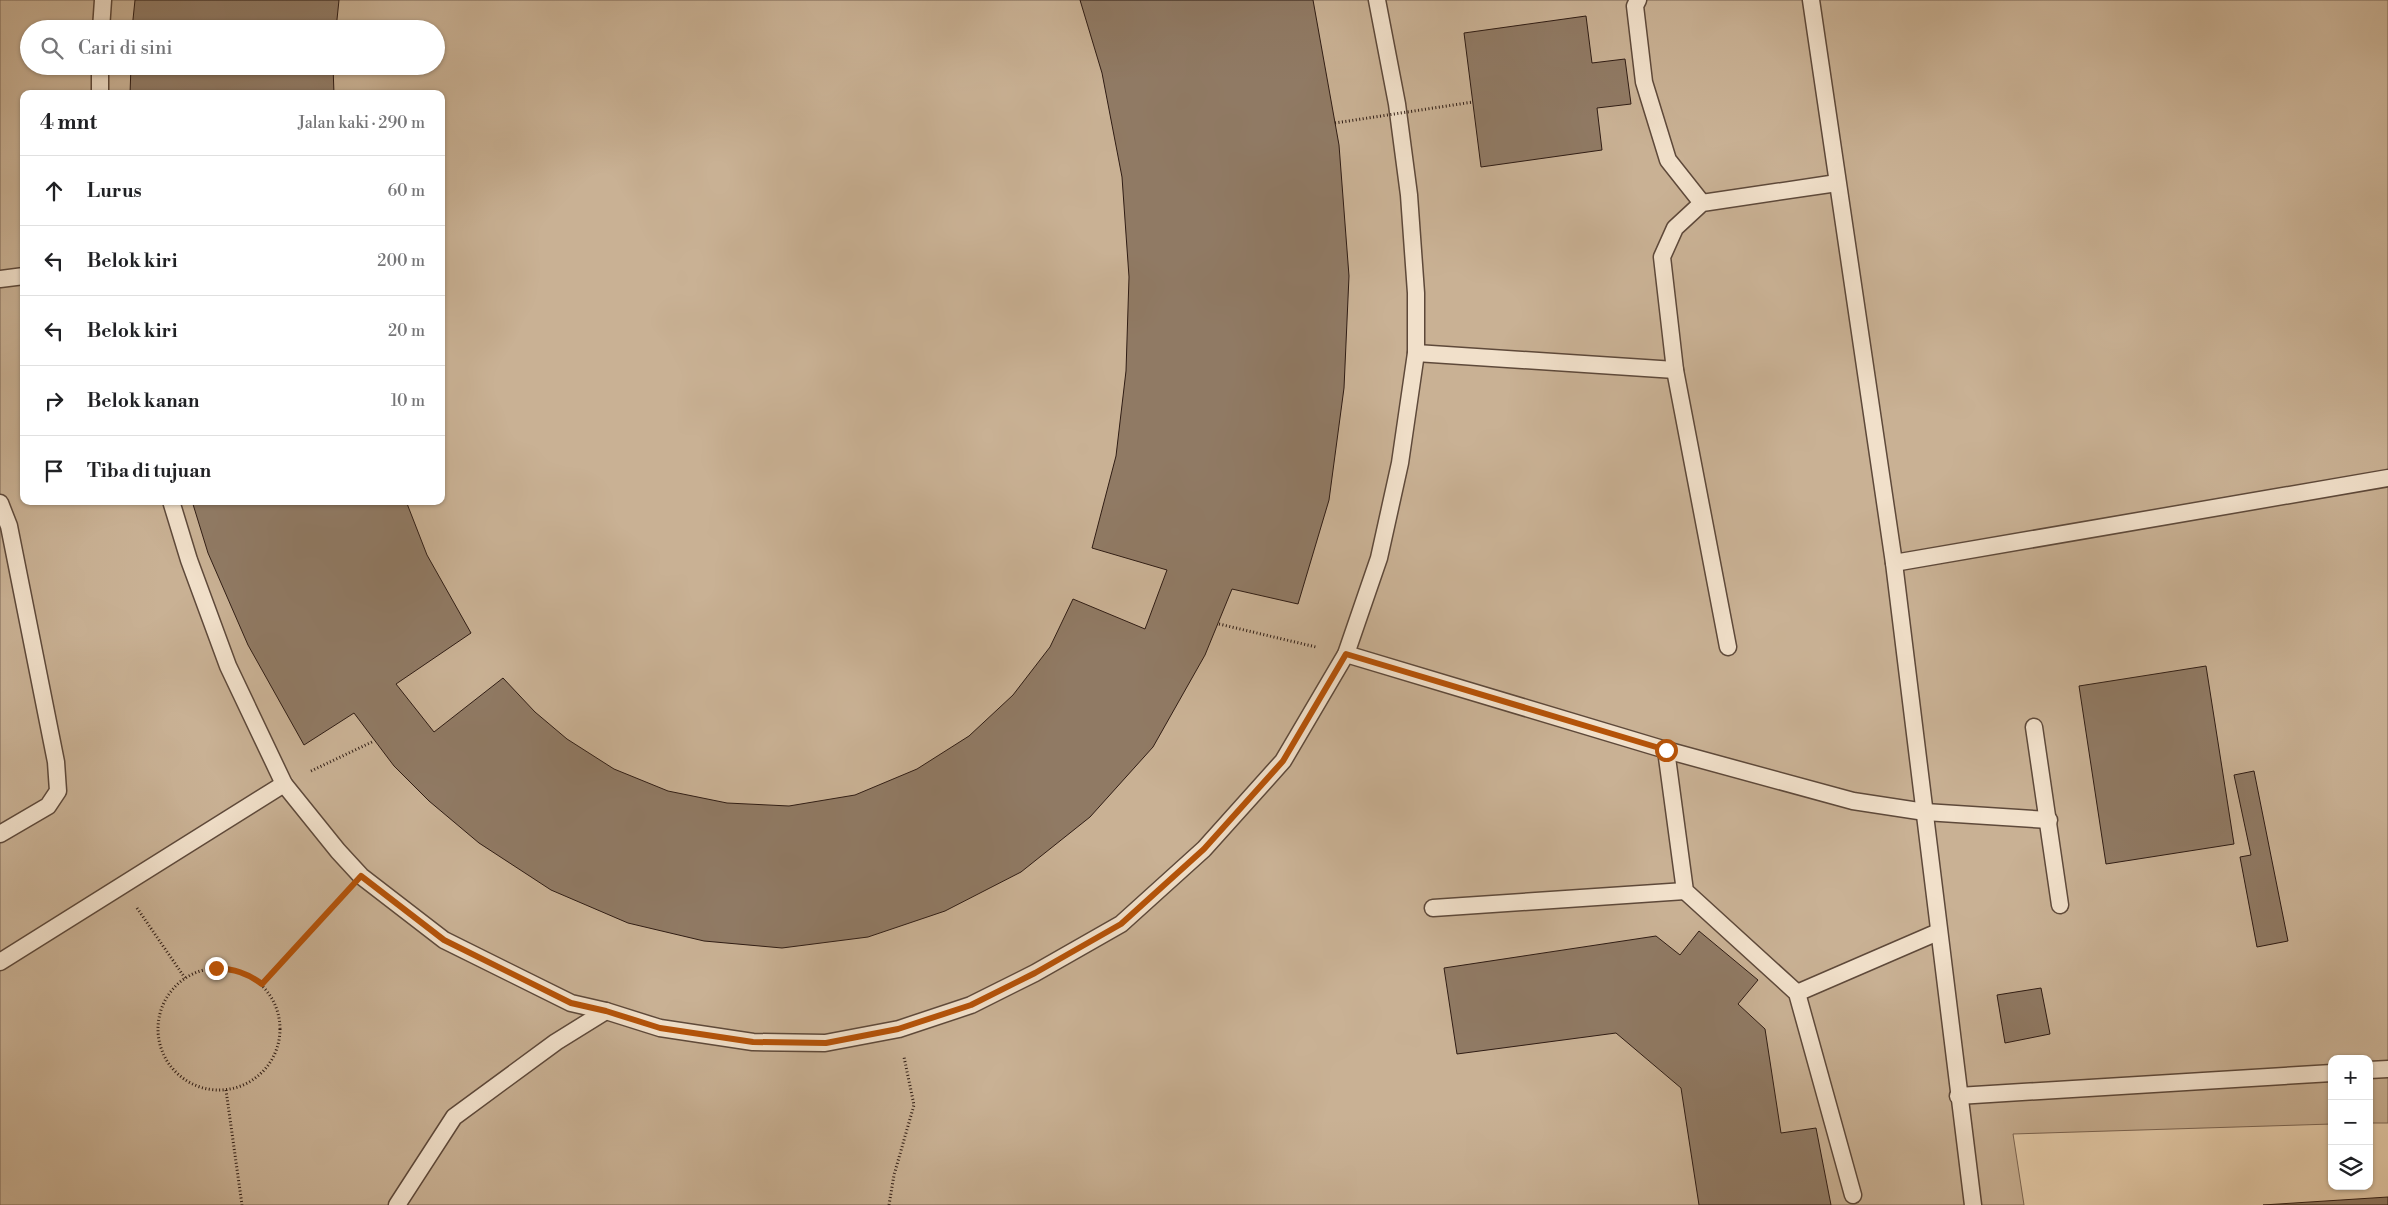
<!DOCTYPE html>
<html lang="id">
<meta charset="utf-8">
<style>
:root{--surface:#fff;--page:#f6f6f6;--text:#202124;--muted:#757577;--line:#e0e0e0}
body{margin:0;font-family:"Libre Bodoni",serif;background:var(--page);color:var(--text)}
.controls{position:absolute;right:15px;bottom:15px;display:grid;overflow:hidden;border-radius:10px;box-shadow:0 1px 4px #0004}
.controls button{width:45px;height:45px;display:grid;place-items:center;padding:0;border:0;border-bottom:1px solid var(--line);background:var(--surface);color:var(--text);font:25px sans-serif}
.stop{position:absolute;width:15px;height:15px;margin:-11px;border:4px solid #b45309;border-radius:50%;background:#fff}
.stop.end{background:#b45309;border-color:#fff;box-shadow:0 1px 5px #0008}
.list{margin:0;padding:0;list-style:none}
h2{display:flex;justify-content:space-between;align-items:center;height:65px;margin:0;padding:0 20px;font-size:21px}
h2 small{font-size:16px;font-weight:400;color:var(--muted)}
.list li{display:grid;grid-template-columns:32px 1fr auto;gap:15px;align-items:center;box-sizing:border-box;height:70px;padding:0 20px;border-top:1px solid var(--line)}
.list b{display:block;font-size:19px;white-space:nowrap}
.list em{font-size:16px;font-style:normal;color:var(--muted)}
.icon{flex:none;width:28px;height:28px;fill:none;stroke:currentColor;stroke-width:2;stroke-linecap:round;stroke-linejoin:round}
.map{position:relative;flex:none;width:2388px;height:1205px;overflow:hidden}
.search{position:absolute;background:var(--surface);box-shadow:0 1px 4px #0004;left:20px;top:20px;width:425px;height:55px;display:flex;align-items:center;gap:12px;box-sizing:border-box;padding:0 18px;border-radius:28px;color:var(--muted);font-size:19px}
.panel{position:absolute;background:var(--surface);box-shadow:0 1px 4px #0004;left:20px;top:90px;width:425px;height:415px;border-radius:10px}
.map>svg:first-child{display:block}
.green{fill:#c9b194;stroke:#7c6654;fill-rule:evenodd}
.building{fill:#907a64;stroke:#2f1c14}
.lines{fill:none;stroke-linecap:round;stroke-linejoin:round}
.lane-casing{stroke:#5e493a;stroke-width:19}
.path{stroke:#2f1c14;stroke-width:3;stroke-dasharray:1 2.5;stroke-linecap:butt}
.lane{stroke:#f1e0ca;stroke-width:16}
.path-bridge{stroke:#2f1c14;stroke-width:3;stroke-dasharray:1 2.5;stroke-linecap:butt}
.route{stroke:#b45309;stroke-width:6}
</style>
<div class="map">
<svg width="2388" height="1205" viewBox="0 0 2388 1205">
<rect width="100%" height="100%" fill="#e9d0ae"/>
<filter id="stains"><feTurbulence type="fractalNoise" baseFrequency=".004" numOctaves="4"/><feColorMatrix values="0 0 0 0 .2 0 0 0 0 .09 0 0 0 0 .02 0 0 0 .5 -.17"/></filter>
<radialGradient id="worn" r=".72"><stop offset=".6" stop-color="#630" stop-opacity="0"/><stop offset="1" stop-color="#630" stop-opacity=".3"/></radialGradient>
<!-- green -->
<path class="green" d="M0,0H2388V1123H2369V1059H2332V1124L2013,1134L2024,1205H0ZM29,29H436V66H29ZM24,94H441V501H24Z"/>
<!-- building -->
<g class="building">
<path d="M135,0H339L336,29H132Z"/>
<path d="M1080,0H1313L1339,145L1349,276L1344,388L1329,500L1298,604L1232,589L1205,655L1153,747L1090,817L1021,872L945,911L868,937L782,948L704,941L628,923L551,890L479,843L429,801L394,766L354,713L304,745L248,645L208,553L192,501H406L427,555L471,633L396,684L434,732L503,678L535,712L567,739L614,769L668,791L727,803L789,806L855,795L917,769L969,736L1013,695L1050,647L1073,599L1145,629L1167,570L1092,548L1116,456L1126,371L1129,277L1122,177L1102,73Z"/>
<path d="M1586,16L1592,63L1625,59L1631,104L1597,108L1602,150L1481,167L1464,33Z"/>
<path d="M131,66H333L334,94H130Z"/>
<path d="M2206,666L2234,844L2106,864L2079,686Z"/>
<path d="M2254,771L2288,941L2257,947L2240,857L2251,855L2234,775Z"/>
<path d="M1699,931L1758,980L1738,1004L1765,1029L1781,1133L1816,1128L1831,1205H1699L1681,1088L1616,1033L1457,1054L1444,968L1656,936L1680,955Z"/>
<path d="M2041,988L2050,1034L2005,1043L1997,995Z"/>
<path d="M2388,1197V1205H2263Z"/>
</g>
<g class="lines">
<defs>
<g id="lane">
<path d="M1638,0L1635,6L1644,82L1668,160L1702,203"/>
<path d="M1811,0L1894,563L1973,1205"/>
<path d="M101,29L103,0"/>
<path d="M100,66V94"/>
<path d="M0,279L24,276"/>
<path d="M1416,353L1675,370"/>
<path d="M171,501L189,560L228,666L284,784L338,851L361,876L444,940L571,1003L606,1011L660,1028L753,1042L825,1043L899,1029L971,1005L1035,973L1121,924L1204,849L1283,761L1346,654L1379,558L1400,463L1416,353V293L1409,195L1397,104L1377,0"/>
<path d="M0,503L9,526L56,762L58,791L48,806L0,834"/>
<path d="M1894,563L2388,478"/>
<path d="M1728,647L1675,370L1662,257L1675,228L1702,203L1837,183"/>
<path d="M1346,654L1666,750L1853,801L1925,812L2049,820"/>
<path d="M2034,727L2060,905"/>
<path d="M1666,750L1685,891L1797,993L1853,1195"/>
<path d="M1433,908L1685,891"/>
<path d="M0,962L284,784"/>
<path d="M1797,993L1938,932"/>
<path d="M2369,1070L2388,1069"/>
<path d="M1958,1096L2332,1073"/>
<path d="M397,1205L454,1117L556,1042L606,1011"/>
</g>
</defs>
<!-- lane casing -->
<use href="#lane" class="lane-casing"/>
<!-- path -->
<g class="path">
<path d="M1219,624L1316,647"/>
<path d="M311,771L374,741"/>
<path d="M137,908L185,978"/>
<circle cx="219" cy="1029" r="61"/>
<path d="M262,984L342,897"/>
<path d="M226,1090L242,1205"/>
<path d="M889,1205L894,1175L914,1105L904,1057"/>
</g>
<!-- lane -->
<use href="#lane" class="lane"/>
<!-- path-bridge -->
<path class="path-bridge" d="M1335,123L1473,102"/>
</g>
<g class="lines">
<!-- route -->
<path class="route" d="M216,968C234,969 247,973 262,984L361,876L444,940L571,1003L606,1011L660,1028L753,1042L826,1043L898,1029L971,1005L1035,973L1121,924L1204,849L1283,761L1346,654L1666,750"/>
</g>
<rect width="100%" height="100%" filter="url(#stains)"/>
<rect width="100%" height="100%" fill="url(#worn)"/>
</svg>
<div class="controls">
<button>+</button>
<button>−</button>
<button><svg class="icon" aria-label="layers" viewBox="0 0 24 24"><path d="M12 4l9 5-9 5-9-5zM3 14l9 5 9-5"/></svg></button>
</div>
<div class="stop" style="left:1666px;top:750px"></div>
<div class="stop end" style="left:216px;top:968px"></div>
<div class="search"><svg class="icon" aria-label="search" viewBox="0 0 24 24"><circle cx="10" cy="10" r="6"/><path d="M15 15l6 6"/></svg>Cari di sini</div>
<section class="panel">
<h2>4 mnt<small>Jalan kaki · 290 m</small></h2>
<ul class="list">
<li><svg class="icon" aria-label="ahead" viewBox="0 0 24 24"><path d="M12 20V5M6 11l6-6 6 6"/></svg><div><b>Lurus</b></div><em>60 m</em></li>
<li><svg class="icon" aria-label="left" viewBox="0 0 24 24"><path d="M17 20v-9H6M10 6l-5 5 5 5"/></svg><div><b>Belok kiri</b></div><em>200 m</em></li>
<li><svg class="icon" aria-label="left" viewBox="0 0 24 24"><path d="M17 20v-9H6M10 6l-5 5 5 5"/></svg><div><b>Belok kiri</b></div><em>20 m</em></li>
<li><svg class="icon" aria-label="right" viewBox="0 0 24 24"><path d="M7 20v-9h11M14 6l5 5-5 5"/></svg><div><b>Belok kanan</b></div><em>10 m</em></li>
<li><svg class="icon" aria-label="arrive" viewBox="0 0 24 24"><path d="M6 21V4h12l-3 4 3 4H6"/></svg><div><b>Tiba di tujuan</b></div></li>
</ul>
</section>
</div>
